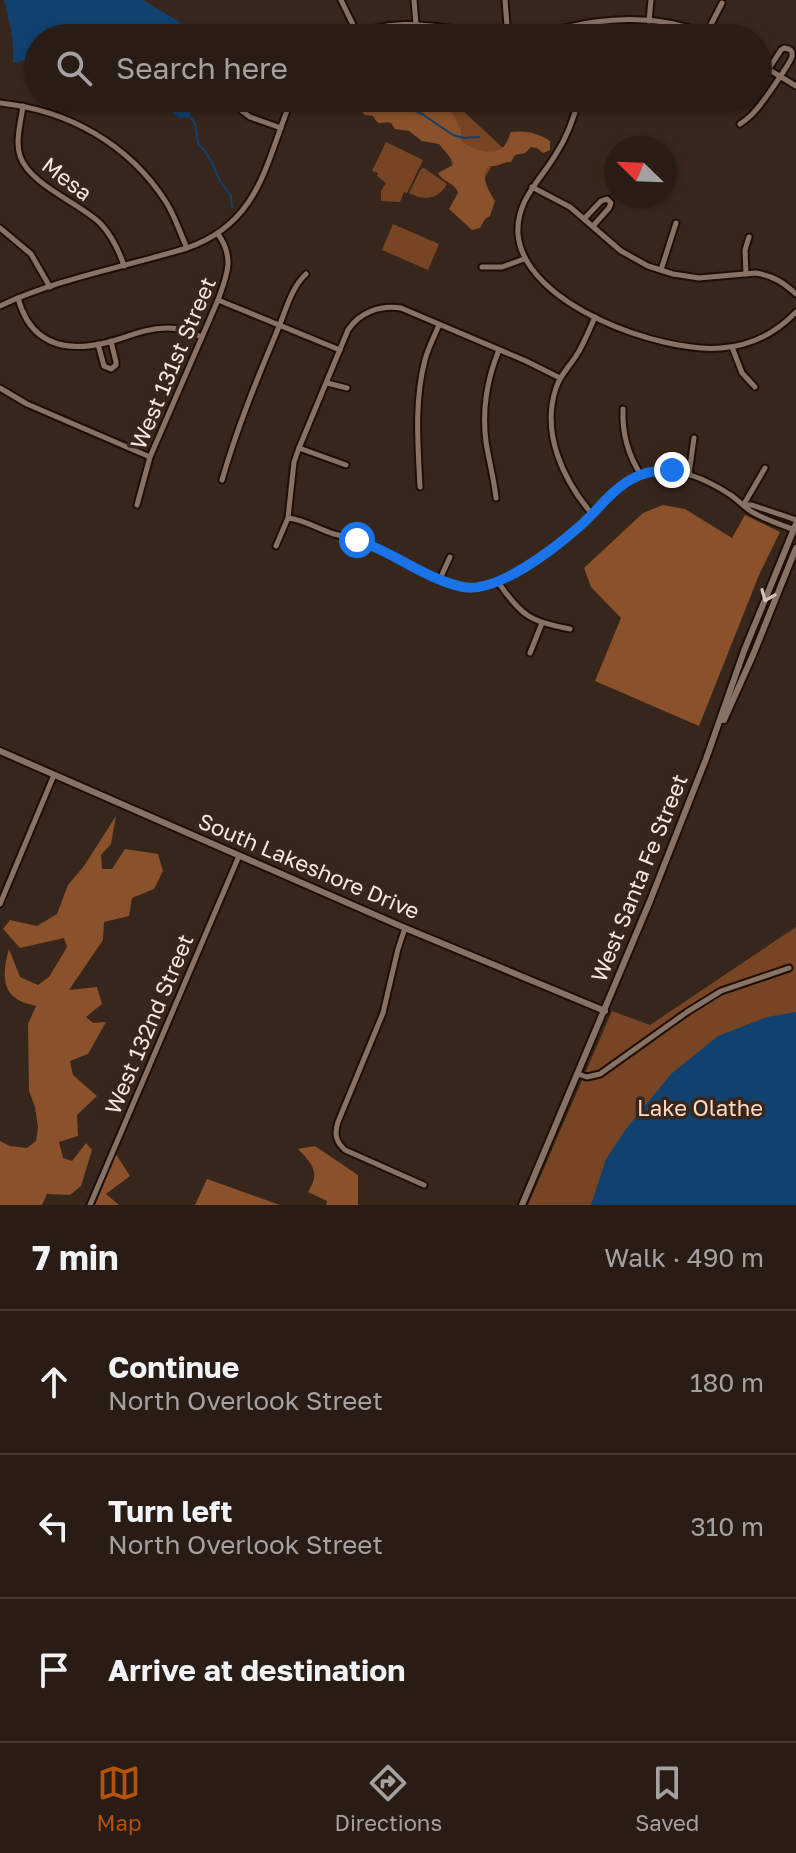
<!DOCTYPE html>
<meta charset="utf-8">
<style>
:root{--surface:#291c14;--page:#31251d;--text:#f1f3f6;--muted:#a5a1a0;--line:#453a34;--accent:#b45309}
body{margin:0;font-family:"Golos Text",sans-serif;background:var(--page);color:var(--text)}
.compass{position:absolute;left:604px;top:136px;width:72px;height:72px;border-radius:50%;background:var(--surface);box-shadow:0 2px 6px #0004;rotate:293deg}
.stop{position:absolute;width:24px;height:24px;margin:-18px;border:6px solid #1a73e8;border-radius:50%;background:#fff}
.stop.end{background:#1a73e8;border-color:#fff;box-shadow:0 2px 8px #0008}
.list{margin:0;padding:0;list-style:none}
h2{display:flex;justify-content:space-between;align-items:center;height:104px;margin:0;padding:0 32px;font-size:34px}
h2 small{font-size:26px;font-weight:400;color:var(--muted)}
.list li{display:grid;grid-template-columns:52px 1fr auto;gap:24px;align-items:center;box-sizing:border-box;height:144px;padding:0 32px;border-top:2px solid var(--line)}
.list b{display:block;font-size:30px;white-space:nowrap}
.list p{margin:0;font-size:26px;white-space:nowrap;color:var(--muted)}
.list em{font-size:26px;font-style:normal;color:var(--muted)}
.icon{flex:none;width:44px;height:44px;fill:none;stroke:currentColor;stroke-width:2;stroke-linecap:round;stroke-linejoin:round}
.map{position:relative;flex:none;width:796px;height:1205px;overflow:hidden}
.search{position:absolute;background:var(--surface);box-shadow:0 2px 6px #0004;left:24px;right:24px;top:24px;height:88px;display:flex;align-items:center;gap:20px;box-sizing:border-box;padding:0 28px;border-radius:44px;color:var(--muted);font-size:30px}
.sheet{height:536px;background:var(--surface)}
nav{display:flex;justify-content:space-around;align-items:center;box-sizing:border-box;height:112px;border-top:2px solid var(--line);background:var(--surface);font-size:22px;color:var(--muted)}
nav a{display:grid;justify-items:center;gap:4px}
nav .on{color:var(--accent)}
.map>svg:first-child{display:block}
.green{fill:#774523}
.forest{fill:#8a512a}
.water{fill:#11416f}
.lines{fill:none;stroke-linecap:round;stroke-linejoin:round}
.stream{stroke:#11416f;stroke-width:2}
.minor-casing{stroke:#1e0e05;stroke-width:9}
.tertiary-casing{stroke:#1e0e05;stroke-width:10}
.minor{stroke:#877266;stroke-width:5}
.tertiary{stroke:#877266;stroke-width:6}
.oneway{stroke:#d3c5bc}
.route{stroke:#1a73e8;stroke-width:10}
.labels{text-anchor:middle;stroke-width:7;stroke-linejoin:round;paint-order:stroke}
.street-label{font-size:22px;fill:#f4e8e1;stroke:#37261b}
.park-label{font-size:22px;fill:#fdd9c4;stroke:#37261b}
</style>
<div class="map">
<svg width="796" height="1205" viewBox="0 0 796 1205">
<rect width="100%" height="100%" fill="#37261b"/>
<!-- green -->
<g class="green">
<path d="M390,31H417L433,33V38H364Z"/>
<path d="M366,98H463V111L503,148L465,209L442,130Z"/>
<path d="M386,142L423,160L407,193L404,192L400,202L381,201V191L386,183L377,176L378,173L372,171Z"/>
<path d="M424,168L447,184C438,200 424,201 409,193L421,169Z"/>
<path d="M393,224L439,244L428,270L382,250Z"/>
<path d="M796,927V1205H528L612,1011L650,1025Z"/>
</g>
<!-- forest -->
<g class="forest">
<path d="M336,98L436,99L439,105L452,111L461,131V140C471,150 494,158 505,145C508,141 509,136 511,132C524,130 539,133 550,141V150L543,153L537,148L531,147L525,153L515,155L511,162C504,161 499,167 489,166C479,175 489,192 495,201L490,216L485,219L480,228L472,230L449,209L458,193C455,182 443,183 438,173L453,165L454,162L439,144L422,141L409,131L395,129L391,123C381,120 381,129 373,116L365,115L357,107L344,105Z"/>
<path d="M663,505L685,509L732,538L745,515L780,532L759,575L699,726L595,681L621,618L591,587L584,568L643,513Z"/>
<path d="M116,816L111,844L101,855L102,869H112L125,849L158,854L163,871L154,889L132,898L129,916L104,922L103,940L69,990L97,987L102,1004L86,1017L93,1023L106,1022L88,1054L70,1061L73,1075L97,1096L77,1115L78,1136L59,1142L63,1158L72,1161L86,1143L92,1150L81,1186L70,1195L47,1194L42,1205H0V1141L10,1146L27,1148L36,1141L38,1127L35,1107L29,1091L28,1024L36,1006C30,1004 22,1003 17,999C0,989 4,966 9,949L20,977L38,985L49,977L67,947L64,938L20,948L3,929L10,920L37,926L57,914L68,885L84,866Z"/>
<path d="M315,1146L358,1175V1205H326L327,1201L308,1192C321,1172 312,1164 298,1149Z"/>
<path d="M116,1154L130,1176L106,1194L119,1205H95Z"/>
<path d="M207,1179L280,1205H195Z"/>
</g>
<!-- water -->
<g class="water">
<path d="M4,0H143L180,22L182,30H187L189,25L194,24L222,32L228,38H38V58L13,63C15,42 9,20 4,0Z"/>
<path d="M149,98H182L181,101L190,108V117L179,118L167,108Z"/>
<path d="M796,1012V1205H591L606,1159L626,1129L671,1074L718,1036L767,1017Z"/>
</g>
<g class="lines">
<!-- stream -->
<g class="stream">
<path d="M388,98L422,114L453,135L464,138L479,137"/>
<path d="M190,117L195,123L198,144L205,151L212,163L220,181L231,196L232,207"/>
</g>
<defs>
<g id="minor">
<path d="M341,0L357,33"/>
<path d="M414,0L416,24"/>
<path d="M505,0L508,38"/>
<path d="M649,21L651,0"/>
<path d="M579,26L581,38"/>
<path d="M347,38C409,9 454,36 516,34C543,34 569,26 595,22C635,16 678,20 715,38"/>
<path d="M704,38L722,3"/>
<path d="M758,63L796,86"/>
<path d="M579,98C574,118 567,137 556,154C540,181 516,200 518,234C524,305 661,353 721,348C750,346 776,333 796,312"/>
<path d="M651,99L655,98"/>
<path d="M0,103C68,110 129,144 166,202C175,216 180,233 187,248"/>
<path d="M23,106C21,121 15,141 20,156C30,185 78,202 100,223C111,235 119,250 124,266"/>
<path d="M238,108L250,117L281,128"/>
<path d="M740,124C746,120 751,116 755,111C761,105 792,61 792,56C793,49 789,49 784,48L781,50L768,70"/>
<path d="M532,187L570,207L621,251L648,266L673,274L699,278L756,273C774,276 784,283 796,294"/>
<path d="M584,219L601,201L607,199L611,203L609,208L593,226"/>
<path d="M0,228L31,254L50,287"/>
<path d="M482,267H502L524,259"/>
<path d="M661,270L676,223"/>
<path d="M746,274L745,250L749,237"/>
<path d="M18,298C30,343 63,353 105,343C126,338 145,328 166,328C179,327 191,333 202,337"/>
<path d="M218,300L340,350"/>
<path d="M0,306C59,278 125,267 187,248C261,223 266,160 292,98"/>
<path d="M98,344L104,366L111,369L116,365V362L111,341"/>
<path d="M732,347L742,373L755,387"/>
<path d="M327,383L347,388"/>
<path d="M0,388L27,404L150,457"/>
<path d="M623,409C622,433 628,455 641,475"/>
<path d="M299,448L346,465"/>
<path d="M689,474L694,438"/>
<path d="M222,480C237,428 257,379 278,329C286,310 291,288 306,274"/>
<path d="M420,487C418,446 414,401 425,360C428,348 434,337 439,325"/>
<path d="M496,498C494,479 489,461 486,442C482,411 487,379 499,350"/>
<path d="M744,504L765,468"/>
<path d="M137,505L150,457L218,300C227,275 235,258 218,234"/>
<path d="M744,505H752L796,520"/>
<path d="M592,514C563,480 541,433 556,388C560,375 569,367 576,356C584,344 589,330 595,317"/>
<path d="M288,518C305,520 318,529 334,534C347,537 362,540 375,546C403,559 431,581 463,587C511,597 590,516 623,485C658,460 695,472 729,494C736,498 742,505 749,510C762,519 780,524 795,530"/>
<path d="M276,546L288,518L294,462L299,448L348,330C360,312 380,305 401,308L526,361L560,378"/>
<path d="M440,579L450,557"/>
<path d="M498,582C522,617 530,621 570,629"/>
<path d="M530,653L542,623"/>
<path d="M0,904L54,775"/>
<path d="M405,928L398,949L383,1013L338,1122C334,1134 336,1142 345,1150L424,1185"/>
<path d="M578,1074L587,1077L600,1074L687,1012L721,991L789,968"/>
<path d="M90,1205L239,856"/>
</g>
<g id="tertiary">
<path d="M724,720L753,655L796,548"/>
<path d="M0,751L405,928L605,1011"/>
<path d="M522,1205L650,901L706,759L744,651L796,524"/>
</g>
</defs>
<!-- minor casing -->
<use href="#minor" class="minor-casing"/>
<!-- tertiary casing -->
<use href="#tertiary" class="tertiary-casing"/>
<!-- minor -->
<use href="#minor" class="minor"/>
<!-- tertiary -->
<use href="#tertiary" class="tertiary"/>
</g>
<!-- one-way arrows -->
<defs><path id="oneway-chevron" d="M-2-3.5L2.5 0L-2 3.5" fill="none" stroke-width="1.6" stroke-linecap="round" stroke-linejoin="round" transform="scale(2)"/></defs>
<use class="oneway" href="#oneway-chevron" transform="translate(767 596) rotate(112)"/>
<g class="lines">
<!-- route -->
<path class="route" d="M357,540C392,551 427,580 463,587C497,594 555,548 580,526C597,511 611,491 630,480C643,472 657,470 672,470"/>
</g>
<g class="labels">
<!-- street labels -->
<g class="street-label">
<text transform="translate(67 179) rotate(37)" y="8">Mesa</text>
<text transform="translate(173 363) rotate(-67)" y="8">West 131st Street</text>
<text transform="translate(309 866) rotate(23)" y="8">South Lakeshore Drive</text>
<text transform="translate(639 878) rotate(-68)" y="8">West Santa Fe Street</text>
<text transform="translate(149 1024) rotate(-67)" y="8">West 132nd Street</text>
</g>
<!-- park labels -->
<g class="park-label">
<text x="700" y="1116">Lake Olathe</text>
</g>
</g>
</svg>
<svg class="compass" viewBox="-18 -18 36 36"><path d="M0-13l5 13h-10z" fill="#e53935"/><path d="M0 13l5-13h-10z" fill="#a5a1a0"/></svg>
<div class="stop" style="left:357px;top:540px"></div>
<div class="stop end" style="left:672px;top:470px"></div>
<div class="search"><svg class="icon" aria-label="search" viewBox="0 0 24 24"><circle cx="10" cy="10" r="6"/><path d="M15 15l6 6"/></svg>Search here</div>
</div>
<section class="sheet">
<h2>7 min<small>Walk · 490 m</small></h2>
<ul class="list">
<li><svg class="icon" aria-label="ahead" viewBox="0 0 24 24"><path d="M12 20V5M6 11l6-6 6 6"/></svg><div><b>Continue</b><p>North Overlook Street</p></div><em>180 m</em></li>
<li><svg class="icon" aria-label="left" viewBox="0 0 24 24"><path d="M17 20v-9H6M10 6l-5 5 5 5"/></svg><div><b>Turn left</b><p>North Overlook Street</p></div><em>310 m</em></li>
<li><svg class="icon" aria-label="arrive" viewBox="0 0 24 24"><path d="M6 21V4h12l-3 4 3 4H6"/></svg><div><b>Arrive at destination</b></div></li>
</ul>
</section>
<nav>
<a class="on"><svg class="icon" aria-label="map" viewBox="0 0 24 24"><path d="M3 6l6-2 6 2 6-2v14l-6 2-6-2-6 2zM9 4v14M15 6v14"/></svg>Map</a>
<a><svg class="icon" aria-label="directions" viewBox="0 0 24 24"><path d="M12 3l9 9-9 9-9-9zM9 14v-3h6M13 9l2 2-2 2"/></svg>Directions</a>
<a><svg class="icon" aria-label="saved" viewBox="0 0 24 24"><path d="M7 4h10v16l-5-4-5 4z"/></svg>Saved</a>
</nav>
